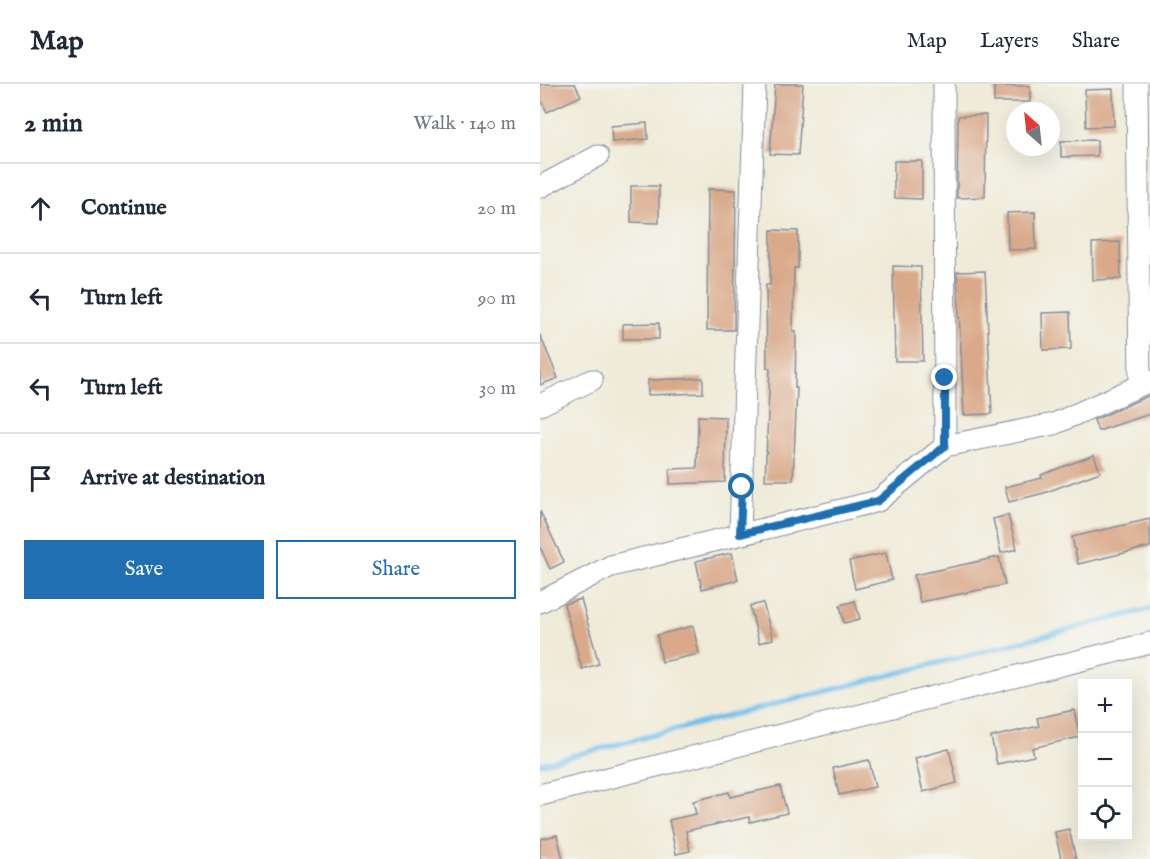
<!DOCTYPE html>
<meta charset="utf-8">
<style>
:root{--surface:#fff;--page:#f2f2f3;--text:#1f2937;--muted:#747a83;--line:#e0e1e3;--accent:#1f6fb2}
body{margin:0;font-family:"IM FELL English",serif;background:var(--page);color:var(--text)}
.controls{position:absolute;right:18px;bottom:18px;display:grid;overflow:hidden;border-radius:0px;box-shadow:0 6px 24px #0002}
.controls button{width:54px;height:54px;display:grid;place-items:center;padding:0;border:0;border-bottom:2px solid var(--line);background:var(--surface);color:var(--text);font:30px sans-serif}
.compass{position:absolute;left:466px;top:18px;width:54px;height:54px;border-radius:50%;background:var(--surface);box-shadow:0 6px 24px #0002;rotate:333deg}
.stop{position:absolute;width:18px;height:18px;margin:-14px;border:4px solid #1f6fb2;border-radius:50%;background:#fff}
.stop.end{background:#1f6fb2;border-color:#fff;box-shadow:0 2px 6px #0008}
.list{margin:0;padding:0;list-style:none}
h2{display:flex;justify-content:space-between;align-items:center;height:78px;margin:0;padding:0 24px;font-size:26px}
h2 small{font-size:20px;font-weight:400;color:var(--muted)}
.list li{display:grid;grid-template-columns:39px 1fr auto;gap:18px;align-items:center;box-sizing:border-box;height:90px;padding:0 24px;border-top:2px solid var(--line)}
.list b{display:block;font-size:22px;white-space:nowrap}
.list em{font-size:20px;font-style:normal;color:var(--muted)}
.actions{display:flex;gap:12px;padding:18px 24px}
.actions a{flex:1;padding:14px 0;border:2px solid var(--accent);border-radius:0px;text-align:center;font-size:21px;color:var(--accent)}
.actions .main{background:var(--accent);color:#fff}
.icon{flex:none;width:33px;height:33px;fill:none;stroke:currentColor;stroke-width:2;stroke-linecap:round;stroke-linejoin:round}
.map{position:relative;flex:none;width:610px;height:775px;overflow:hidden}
header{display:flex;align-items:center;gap:36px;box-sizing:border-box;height:84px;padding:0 30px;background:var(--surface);border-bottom:2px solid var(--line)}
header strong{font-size:28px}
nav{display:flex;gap:33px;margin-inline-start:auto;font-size:21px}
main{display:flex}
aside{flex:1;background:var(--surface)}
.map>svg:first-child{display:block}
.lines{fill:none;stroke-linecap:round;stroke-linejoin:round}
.stream{stroke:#71bfeb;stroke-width:5}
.building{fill:#d9a989}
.minor-casing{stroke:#858d9b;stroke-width:23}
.minor{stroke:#fff;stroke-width:21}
.route{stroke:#1f6fb2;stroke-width:8}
</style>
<header>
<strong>Map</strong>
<nav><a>Map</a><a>Layers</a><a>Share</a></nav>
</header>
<main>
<aside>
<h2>2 min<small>Walk · 140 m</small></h2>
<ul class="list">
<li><svg class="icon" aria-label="ahead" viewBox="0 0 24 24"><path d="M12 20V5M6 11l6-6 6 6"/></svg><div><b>Continue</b></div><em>20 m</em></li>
<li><svg class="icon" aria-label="left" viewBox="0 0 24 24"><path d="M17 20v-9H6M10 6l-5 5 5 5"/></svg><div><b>Turn left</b></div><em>90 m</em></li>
<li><svg class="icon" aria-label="left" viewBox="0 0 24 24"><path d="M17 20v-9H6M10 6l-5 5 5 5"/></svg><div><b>Turn left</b></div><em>30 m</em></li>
<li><svg class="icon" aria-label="arrive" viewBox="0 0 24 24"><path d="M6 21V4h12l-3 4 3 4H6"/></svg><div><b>Arrive at destination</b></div></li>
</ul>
<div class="actions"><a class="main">Save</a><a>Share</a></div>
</aside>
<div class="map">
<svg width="610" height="775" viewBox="0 0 610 775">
<rect width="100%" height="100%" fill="#f6f6f2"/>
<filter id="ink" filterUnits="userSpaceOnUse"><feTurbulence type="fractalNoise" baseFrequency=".0167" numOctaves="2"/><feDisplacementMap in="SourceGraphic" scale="12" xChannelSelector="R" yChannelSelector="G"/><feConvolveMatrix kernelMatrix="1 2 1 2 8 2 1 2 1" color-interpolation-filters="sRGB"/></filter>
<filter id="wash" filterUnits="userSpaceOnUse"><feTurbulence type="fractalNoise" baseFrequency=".008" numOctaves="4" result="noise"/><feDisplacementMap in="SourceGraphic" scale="24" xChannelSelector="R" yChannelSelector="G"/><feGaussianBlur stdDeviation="1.35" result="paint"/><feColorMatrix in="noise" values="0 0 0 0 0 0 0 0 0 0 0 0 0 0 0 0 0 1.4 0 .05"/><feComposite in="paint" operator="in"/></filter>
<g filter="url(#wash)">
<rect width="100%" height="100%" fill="#efebd8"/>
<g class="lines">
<!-- stream -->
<path class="stream" d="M0,680L610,525"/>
</g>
<g id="blocks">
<!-- building -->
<g class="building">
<path d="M0,0H35L41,12L7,28L0,14Z"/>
<path d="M235,0H263L258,71L230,70Z"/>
<rect x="454" y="2" width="36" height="16"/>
<path d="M573,5L574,42L546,43L545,6Z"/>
<path d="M446,31L445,113L417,114L418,32Z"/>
<path d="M107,39L108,55L72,58L71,42Z"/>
<path d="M557,56V72L521,73V57Z"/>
<path d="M354,77H382V115L354,114Z"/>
<path d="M91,102H119V139L91,138Z"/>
<path d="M168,105L196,106L194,246H167Z"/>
<path d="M495,128L496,165L468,166L467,129Z"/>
<path d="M231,146L258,147V184H254L253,247H256L255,304H257L253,396H225L230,284H227L226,201H230Z"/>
<path d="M580,158L581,195L553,196L552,159Z"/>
<path d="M353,182L381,183L383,277H355Z"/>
<path d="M445,187L452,330L424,331L417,188Z"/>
<path d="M530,228L531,265L503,266L502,229Z"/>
<path d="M119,239V255H83V240Z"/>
<path d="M0,251L18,294L0,301Z"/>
<path d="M163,294V309L108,311V296Z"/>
<path d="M610,311V330L558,347L554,336Z"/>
<path d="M158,332L186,333L185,398L130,400V385L157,384Z"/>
<path d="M554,371L560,388L504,409L469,418L465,403L502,394L501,391Z"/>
<path d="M0,427L24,478L10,485L0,463Z"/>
<path d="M468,431L477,465L461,469L453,435Z"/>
<path d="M610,435V463L538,480L532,453Z"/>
<path d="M192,469L198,496L162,505L156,477Z"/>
<path d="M346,469L352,496L315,505L309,477Z"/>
<path d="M459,473L465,501L380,518L374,491Z"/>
<path d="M41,515L59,580L42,585L24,520Z"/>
<path d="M315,517L320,535L304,539L300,521Z"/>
<path d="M223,519L233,555L219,559L210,522Z"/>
<path d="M153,542L159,570L122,578L117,551Z"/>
<path d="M534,626L540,653L492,664L494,672L457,680L451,653L499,642L497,634Z"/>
<path d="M409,665L417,699L383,708L375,674Z"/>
<path d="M329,676L335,703L299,711L293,684Z"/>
<path d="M240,702L247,729L210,738L209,733L146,747L150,767L136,770L129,736L156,730L153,717L189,708L190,713Z"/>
<path d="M529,745L536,775H521L515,748Z"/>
<path d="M17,751L23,775H0V755Z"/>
</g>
</g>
</g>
<g filter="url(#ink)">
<use href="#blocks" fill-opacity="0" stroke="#858d9b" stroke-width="1.5"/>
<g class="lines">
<defs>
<g id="minor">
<path d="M404,0L405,362"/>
<path d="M597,0L600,299"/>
<path d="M0,103L58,72"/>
<path d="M0,321L52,296"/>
<path d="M200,450L215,0"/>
<path d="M0,518L71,482L338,417L405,362L514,340L610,297"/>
<path d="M0,711L610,559"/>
</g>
</defs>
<!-- minor casing -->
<use href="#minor" class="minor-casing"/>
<!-- minor -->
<use href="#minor" class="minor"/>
</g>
</g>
<g class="lines" filter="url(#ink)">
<!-- route -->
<path class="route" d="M202,403L200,450L338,417L405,362V294"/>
</g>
</svg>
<div class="controls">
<button>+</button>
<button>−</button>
<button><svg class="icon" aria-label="locate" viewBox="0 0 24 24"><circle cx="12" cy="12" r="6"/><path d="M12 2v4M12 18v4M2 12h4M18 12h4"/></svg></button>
</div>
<svg class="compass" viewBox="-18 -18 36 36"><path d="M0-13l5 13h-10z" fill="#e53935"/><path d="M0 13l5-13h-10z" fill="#747a83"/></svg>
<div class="stop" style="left:202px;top:403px"></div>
<div class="stop end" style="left:405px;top:294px"></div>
</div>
</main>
